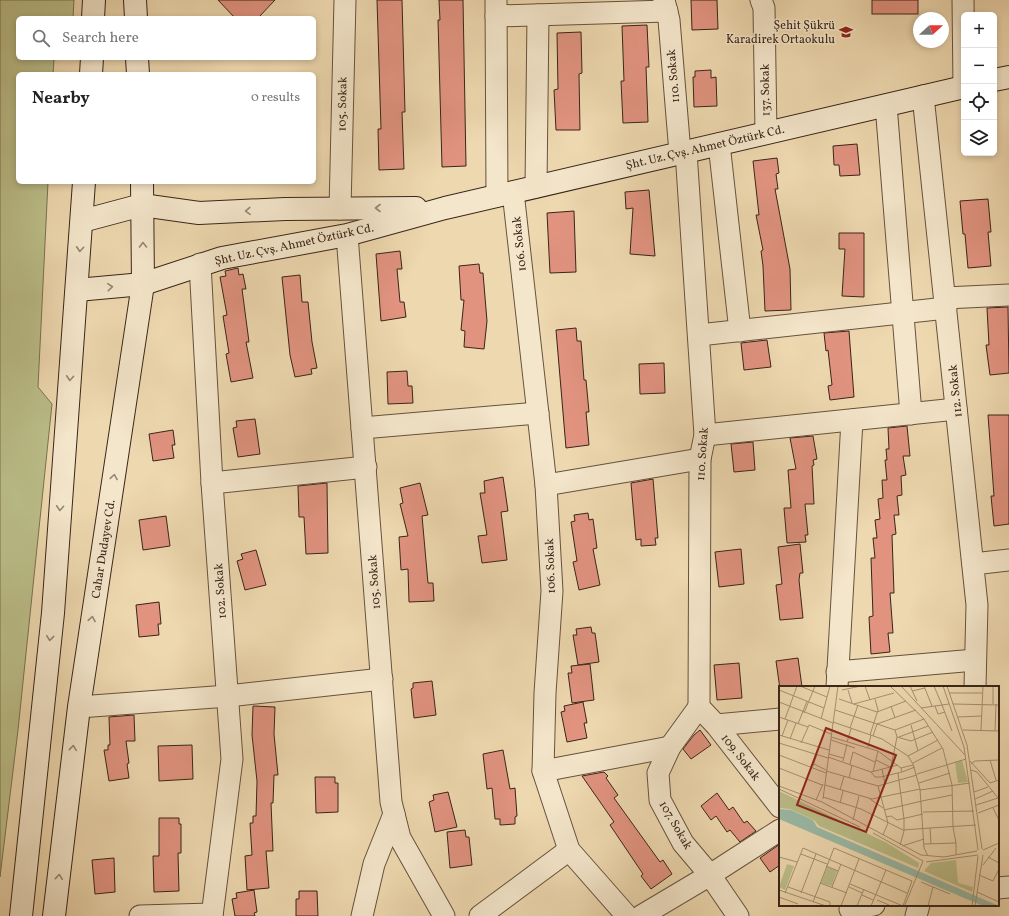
<!DOCTYPE html>
<meta charset="utf-8">
<style>
:root{--surface:#fff;--page:#f2f2f2;--text:#222;--muted:#767676;--line:#e0e0e0}
body{margin:0;font-family:Vollkorn,serif;background:var(--page);color:var(--text)}
.controls{position:absolute;right:12px;top:12px;display:grid;overflow:hidden;border-radius:6px;box-shadow:0 2px 6px #0003}
.controls button{width:36px;height:36px;display:grid;place-items:center;padding:0;border:0;border-bottom:1px solid var(--line);background:var(--surface);color:var(--text);font:20px sans-serif}
.compass{position:absolute;left:913px;top:12px;width:36px;height:36px;border-radius:50%;background:var(--surface);box-shadow:0 2px 6px #0003;rotate:69deg}
.list{margin:0;padding:0;list-style:none}
h2{display:flex;justify-content:space-between;align-items:center;height:52px;margin:0;padding:0 16px;font-size:17px}
h2 small{font-size:13px;font-weight:400;color:var(--muted)}
.icon{flex:none;width:22px;height:22px;fill:none;stroke:currentColor;stroke-width:2;stroke-linecap:round;stroke-linejoin:round}
.map{position:relative;flex:none;width:1009px;height:916px;overflow:hidden}
.search{position:absolute;background:var(--surface);box-shadow:0 2px 6px #0003;left:16px;top:16px;width:300px;height:44px;display:flex;align-items:center;gap:10px;box-sizing:border-box;padding:0 14px;border-radius:6px;color:var(--muted);font-size:15px}
.panel{position:absolute;background:var(--surface);box-shadow:0 2px 6px #0003;left:16px;top:72px;width:300px;height:112px;border-radius:6px}
.map>svg:first-child{display:block}
.green{fill:#bbbe89;stroke:#7a7251}
.building{fill:#e19380;stroke:#392519}
.lines{fill:none;stroke-linecap:round;stroke-linejoin:round}
.street-casing{stroke:#66523e;stroke-width:23}
.secondary-casing{stroke:#392519;stroke-width:24}
.street{stroke:#f4e6cb;stroke-width:21}
.secondary{stroke:#f4e6cb;stroke-width:22}
.oneway{stroke:#968672}
.labels{text-anchor:middle;stroke-width:3;stroke-linejoin:round;paint-order:stroke}
.poi-label{font-size:12px;fill:#392519;stroke:#f4e6cb;text-anchor:end}
.street-label{font-size:12px;fill:#392519;stroke:#f4e6cb}
.inset-road{fill:none;stroke:#a69073;stroke-width:1}
.view{fill:#8f2418;fill-opacity:0.15;stroke:#8f2418;stroke-width:2}
.inset-edge{fill:none;stroke:#392519;stroke-width:2}
</style>
<div class="map">
<svg width="1009" height="916" viewBox="0 0 1009 916">
<rect width="100%" height="100%" fill="#eed8af"/>
<filter id="stains"><feTurbulence type="fractalNoise" baseFrequency=".005" numOctaves="4"/><feColorMatrix values="0 0 0 0 .2 0 0 0 0 .09 0 0 0 0 .02 0 0 0 .5 -.17"/></filter>
<radialGradient id="worn" r=".72"><stop offset=".6" stop-color="#630" stop-opacity="0"/><stop offset="1" stop-color="#630" stop-opacity=".3"/></radialGradient>
<!-- green -->
<path class="green" d="M0,0H74L73,18H18V58H57L54,60L53,74H18V182H48L38,387L52,404L18,730L0,877Z"/>
<!-- building -->
<g class="building">
<path d="M218,0H275L258,18H235Z"/>
<path d="M377,0H402L405,112H402L404,169L379,170L378,129H381Z"/>
<path d="M439,0H463L466,166L442,167L438,20H440Z"/>
<path d="M691,0H717L718,29L692,30Z"/>
<rect x="872" y="0" width="46" height="14"/>
<path d="M647,25L649,67H646L648,122L623,123L621,81H624L622,26Z"/>
<path d="M581,32L582,73L579,74L580,130H556L554,90L558,89L557,33Z"/>
<path d="M711,70V78L716,77L717,106L694,107L693,77H695V71Z"/>
<path d="M857,144L860,175L840,176L839,165H834L833,146Z"/>
<path d="M777,158L779,173L776,174L778,189H775L790,269L791,310L765,311L763,266L761,251L763,250L756,215H759L753,161Z"/>
<path d="M649,190L655,256L630,254L633,208L626,209L625,192Z"/>
<path d="M988,199L991,232H988L991,266L968,268L965,234H963L960,201Z"/>
<path d="M574,211L576,272L550,273L547,213Z"/>
<path d="M839,233H864V297L842,296L845,249H839Z"/>
<path d="M400,251L402,269H397L400,302H404L406,317L381,321L376,254Z"/>
<path d="M479,264L480,273H483L487,321L484,349L464,347L465,331L461,330L464,300H461L459,266Z"/>
<path d="M238,268L239,275L243,274L246,289H242L249,342H246L253,378L231,382L226,354L229,353L223,316L227,315L220,277L226,276L225,271Z"/>
<path d="M300,275L302,302H308L312,342L317,368L311,369L312,374L295,377L290,355L282,277Z"/>
<path d="M1008,307L1009,373L990,375L986,345H989L987,308Z"/>
<path d="M576,328L577,341H581L584,380H586L589,412H586L589,445L566,448L556,330Z"/>
<path d="M849,331L854,397L830,400L828,386L832,385L828,350L826,351L824,333Z"/>
<path d="M767,340L771,367L744,370L741,343Z"/>
<path d="M664,363L665,393L640,394L639,364Z"/>
<path d="M407,371L408,386H412L413,403L388,404L387,372Z"/>
<path d="M988,415H1009V524L994,526L991,496H994Z"/>
<path d="M255,419L260,454L238,457L233,428L237,427L236,421Z"/>
<path d="M907,426L910,456H903L906,475L901,476L902,495L897,496L899,515H894L896,534L892,535L894,593H890L893,633H888L890,652L871,654L869,617L873,616L871,558H875L873,538H877L875,520L880,519L878,499L883,498L882,480H887L885,460H887L886,449H889L888,428Z"/>
<path d="M173,430L175,445H172L174,458L153,461L149,434Z"/>
<path d="M813,436L817,459L813,460L814,465L812,466L814,504H805L808,535H805L806,542L787,543L784,508H791L788,470L796,469L790,438Z"/>
<path d="M753,442L755,470L734,472L731,444Z"/>
<path d="M503,477L508,511L501,512L507,560L482,563L478,536L487,535L480,493H485L484,481Z"/>
<path d="M653,479L658,538H655L656,545L641,546V539L636,540L631,483Z"/>
<path d="M327,483L328,553L306,554L304,517H299L298,486Z"/>
<path d="M420,483L428,515L422,516L428,583H433L434,601L409,602L408,569L401,570L399,537L408,536L400,504L403,503L400,488Z"/>
<path d="M588,513L589,520L593,519L597,548L593,549L600,585L579,590L573,562L577,561L571,522L575,521L574,515Z"/>
<path d="M166,516L170,546L143,550L139,520Z"/>
<path d="M800,544L803,573H800L799,580L803,618L780,620L776,585L782,584L778,547Z"/>
<path d="M741,549L744,584L719,587L715,552Z"/>
<path d="M256,550L266,585L245,590L237,561L243,559L241,554Z"/>
<path d="M159,602L161,624H158L159,635L139,637L136,605Z"/>
<path d="M591,627L592,633H595L599,662L578,665L573,635H577L576,629Z"/>
<path d="M798,658L802,687H780V689L776,661Z"/>
<path d="M739,663L742,698L717,700L714,665Z"/>
<path d="M590,664L594,700L572,703L568,673H572L571,666Z"/>
<path d="M432,681L436,715L414,718L411,689L413,688V683Z"/>
<path d="M583,702L587,723H584L587,738L567,742L561,712L565,711L564,706Z"/>
<path d="M253,706L275,707L274,734L278,775H274L273,803H271L273,851H266L269,888L247,890L245,856L252,855L250,823H253V816H256L257,781L252,735Z"/>
<path d="M134,715L135,741H126L129,763L127,764L129,778L109,781L104,750H108V745H110L109,717Z"/>
<path d="M700,730L711,745L691,759L683,749L694,735Z"/>
<path d="M192,745L193,779L159,781L158,746Z"/>
<path d="M503,750L510,789L515,788L517,816L515,817V824L500,825V819H495L492,788L487,789L483,754Z"/>
<path d="M604,772L608,776L606,778L618,795L614,798L660,862L663,860L672,874L651,889L641,876L643,874L610,825L614,822L582,776Z"/>
<path d="M315,777H335V783H338V812L316,813Z"/>
<path d="M448,792L457,827L435,832L429,802L434,800L433,795Z"/>
<path d="M717,793L729,810L733,807L744,823L747,821L756,831L740,842L730,830L727,832L716,816L711,820L701,806Z"/>
<path d="M159,818H179V824H181V853H178L179,891L154,892L153,856H159Z"/>
<path d="M465,830L466,837H469L472,865L450,868L447,832Z"/>
<path d="M780,844V865L770,872L760,858Z"/>
<path d="M114,858L115,892L95,894L92,860Z"/>
<path d="M254,890L257,912L254,913L255,916H235L232,899L237,898L236,893Z"/>
<path d="M299,891H317L318,916H296V899H299Z"/>
</g>
<g class="lines">
<defs>
<g id="street">
<path d="M496,0L497,196"/>
<path d="M664,0L669,20L680,153"/>
<path d="M761,0L764,8L766,133"/>
<path d="M963,0L964,87"/>
<path d="M496,16L667,11"/>
<path d="M923,96L977,605L975,687"/>
<path d="M886,105L911,414"/>
<path d="M719,144L740,331"/>
<path d="M686,152L705,435L700,459L699,707L716,725L780,807"/>
<path d="M536,187L538,15"/>
<path d="M513,192L546,485L552,591L545,693L543,771L569,850L627,916"/>
<path d="M340,209L345,0"/>
<path d="M347,235L391,802L400,838L444,916"/>
<path d="M200,264L212,483L232,759L212,916"/>
<path d="M945,298L1009,295"/>
<path d="M699,335L946,308"/>
<path d="M362,428L538,413"/>
<path d="M705,435L956,409"/>
<path d="M212,483L366,467"/>
<path d="M546,485L700,459"/>
<path d="M973,564L1009,560"/>
<path d="M837,672L975,660"/>
<path d="M837,687L852,420"/>
<path d="M79,707L228,696L382,679"/>
<path d="M699,707L670,747L658,773L660,800L683,843L710,875L738,916"/>
<path d="M716,725L780,719"/>
<path d="M543,771L670,747"/>
<path d="M998,888L1009,887"/>
<path d="M850,909L874,905"/>
<path d="M140,916L212,914"/>
<path d="M362,916L374,864L394,814"/>
<path d="M480,916L569,850"/>
<path d="M641,916L710,875L780,830"/>
<path d="M916,916L919,905"/>
</g>
<g id="secondary">
<path d="M135,0L136,18"/>
<path d="M93,18L94,0"/>
<path d="M137,58L138,74"/>
<path d="M91,74L92,58"/>
<path d="M994,80L1009,77"/>
<path d="M82,221L142,205L199,213L285,209L416,208"/>
<path d="M77,290L143,284L222,258L347,235L445,208L964,87"/>
<path d="M21,916L53,613L84,182"/>
<path d="M54,916L79,707L143,284L142,182"/>
</g>
</defs>
<!-- street casing -->
<use href="#street" class="street-casing"/>
<!-- secondary casing -->
<use href="#secondary" class="secondary-casing"/>
<!-- street -->
<use href="#street" class="street"/>
<!-- secondary -->
<use href="#secondary" class="secondary"/>
</g>
<!-- one-way arrows -->
<defs><path id="oneway-chevron" d="M-2-3.5L2.5 0L-2 3.5" fill="none" stroke-width="1.6" stroke-linecap="round" stroke-linejoin="round"/></defs>
<g class="oneway">
<use href="#oneway-chevron" transform="translate(378 208) rotate(180)"/>
<use href="#oneway-chevron" transform="translate(248 211) rotate(177)"/>
<use href="#oneway-chevron" transform="translate(143 245) rotate(-91)"/>
<use href="#oneway-chevron" transform="translate(80 249) rotate(94)"/>
<use href="#oneway-chevron" transform="translate(110 287) rotate(-5)"/>
<use href="#oneway-chevron" transform="translate(70 378) rotate(94)"/>
<use href="#oneway-chevron" transform="translate(114 477) rotate(-81)"/>
<use href="#oneway-chevron" transform="translate(60 508) rotate(94)"/>
<use href="#oneway-chevron" transform="translate(92 619) rotate(-81)"/>
<use href="#oneway-chevron" transform="translate(50 638) rotate(96)"/>
<use href="#oneway-chevron" transform="translate(73 748) rotate(-84)"/>
<use href="#oneway-chevron" transform="translate(59 877) rotate(-84)"/>
</g>
<!-- icons -->
<defs>
<symbol id="school-bare" viewBox="-9 -9 18 18"><path d="M0-5L7-2L0 1L-7-2ZM-4 1L0 2.5L4 1V4Q0 6-4 4Z" fill="#8f2418" stroke="#f4e6cb" stroke-width="2.5" paint-order="stroke"/></symbol>
</defs>
<g fill-rule="evenodd">
<use href="#school-bare" x="836" y="22" width="20" height="20"/>
</g>
<g class="labels">
<!-- poi labels -->
<g class="poi-label">
<text x="835" y="29">Şehit Şükrü<tspan x="835" dy="14">Karadirek Ortaokulu</tspan></text>
</g>
<!-- street labels -->
<g class="street-label">
<text transform="translate(673 76) rotate(-95)" y="4">110. Sokak</text>
<text transform="translate(765 90) rotate(-91)" y="4">137. Sokak</text>
<text transform="translate(342 104) rotate(-89)" y="4">105. Sokak</text>
<text transform="translate(705 147) rotate(-13)" y="4">Şht. Uz. Çvş. Ahmet Öztürk Cd.</text>
<text transform="translate(294 244) rotate(-12)" y="4">Şht. Uz. Çvş. Ahmet Öztürk Cd.</text>
<text transform="translate(519 244) rotate(-96)" y="4">106. Sokak</text>
<text transform="translate(955 391) rotate(-96)" y="4">112. Sokak</text>
<text transform="translate(702 454) rotate(-86)" y="4">110. Sokak</text>
<text transform="translate(103 549) rotate(-81)" y="4">Cahar Dudayev Cd.</text>
<text transform="translate(550 566) rotate(-92)" y="4">106. Sokak</text>
<text transform="translate(374 582) rotate(-94)" y="4">105. Sokak</text>
<text transform="translate(220 591) rotate(-94)" y="4">102. Sokak</text>
<text transform="translate(741 757) rotate(52)" y="4">109. Sokak</text>
<text transform="translate(676 825) rotate(60)" y="4">107. Sokak</text>
</g>
</g>
<!-- overview -->
<g transform="translate(779 686)">
<rect width="220" height="220" fill="#eed8af"/>
<path d="M183,74L189,96L179,97L176,76ZM0,105L108,157L140,177L139,182L40,140L35,134L11,123L0,122ZM177,174L179,197L194,201L193,206L145,185L152,177ZM8,178L15,180L6,204L0,201ZM48,181L58,185L53,200L42,197Z" fill="#bbbe89"/>
<path d="M0,123L12,124L34,134L38,141L220,220H204L0,133Z" fill="#9abaa7"/>
<path class="inset-road" d="M21,0L48,11M86,0L91,14M111,0L145,33L164,63L173,99L174,141L177,157M122,0L186,69M131,0L138,15M145,0L153,20M155,0L163,19M164,0L185,61L199,164M168,0L188,59L203,163M0,4L45,22M63,4L82,0M69,4L73,17M133,5L146,2M170,7H203M60,13L98,26L127,15M0,16L54,37M75,18L115,7M174,18L220,19M214,18V0M163,19L173,45M112,20L116,32M156,20L159,28L166,26M142,22L170,18M56,24L116,44L118,51L112,81M25,27L36,0M0,31L29,41M179,31L203,30M6,33L18,0M42,33L51,0M54,36L103,53L129,70L134,78L141,103L145,162L149,170M19,38L28,15M132,39L139,65M71,42L79,19M116,44L145,33M184,44L220,45M202,44L204,0M216,45L217,18M0,49L50,64M91,49L99,24L96,13M3,50L9,34M94,50L98,38L137,24M52,51L99,65L122,82M118,51L132,55L154,46M120,51L149,40M11,53L17,37M52,54L76,62M68,56L72,43M0,57L49,72M22,57L30,39L52,48M89,61L92,49M74,66L96,76M50,68L64,72M0,69L47,87M129,70L159,54M49,71L92,86L119,79M97,74L111,81M211,74L217,94M64,75L68,58M191,75L211,97L220,94M134,77L163,62M35,78L47,84M71,78L74,66M192,78L196,75L220,74M34,80L38,68M0,82L43,99M122,82L134,79M103,83L106,98M192,84L198,86L220,113M47,85L99,100L138,89M92,86L96,91H102L123,86L122,82M94,86L99,65M123,86L136,81M119,87L125,133V145L121,159M138,88L187,73M70,92L73,79M140,97L171,87M46,99L93,113L141,103M0,100L43,116L142,169L165,171L198,165M99,100L109,137L104,149M0,103L81,141M61,104L65,90M141,104L191,97M195,106L209,101M44,111L82,123L124,144L151,142L152,158M44,113L59,0M91,113L104,122M196,113L214,105M37,114L44,98M143,115L173,109M61,117L64,105M197,119L219,112M214,122L220,134M105,124L143,115M144,126L195,125M199,127L220,119M107,131L112,130L118,134L144,128M74,134L80,110M89,142L93,129M151,142L197,139M94,147L144,175M145,158L177,157V169M123,160L145,153M204,164L220,157M22,168L48,178M0,171L18,176M209,171L220,177M147,176L199,169M204,179L217,162M47,180L59,185M200,189L214,195L220,183M142,196L171,208M41,197L68,207M71,198L124,220M9,201L51,216V220M53,201L62,178M70,201L83,207M0,204L47,220M198,206L220,216M6,207L24,162L128,207M22,207L37,168M83,209L94,214M0,211L19,218M98,214L110,219M34,216L55,162L133,195L124,220M126,219L144,175M62,220L80,173M78,220L85,203M92,220L107,184M149,220L154,201M193,220L199,170M196,220L204,169"/>
<path class="view" d="M47,42L117,69L87,146L18,119Z"/>
<rect width="220" height="220" class="inset-edge"/>
</g>
<rect width="100%" height="100%" filter="url(#stains)"/>
<rect width="100%" height="100%" fill="url(#worn)"/>
</svg>
<div class="controls">
<button>+</button>
<button>−</button>
<button><svg class="icon" aria-label="locate" viewBox="0 0 24 24"><circle cx="12" cy="12" r="6"/><path d="M12 2v4M12 18v4M2 12h4M18 12h4"/></svg></button>
<button><svg class="icon" aria-label="layers" viewBox="0 0 24 24"><path d="M12 4l9 5-9 5-9-5zM3 14l9 5 9-5"/></svg></button>
</div>
<svg class="compass" viewBox="-18 -18 36 36"><path d="M0-13l5 13h-10z" fill="#e53935"/><path d="M0 13l5-13h-10z" fill="#767676"/></svg>
<div class="search"><svg class="icon" aria-label="search" viewBox="0 0 24 24"><circle cx="10" cy="10" r="6"/><path d="M15 15l6 6"/></svg>Search here</div>
<section class="panel">
<h2>Nearby<small>0 results</small></h2>
<ul class="list">
</ul>
</section>
</div>
